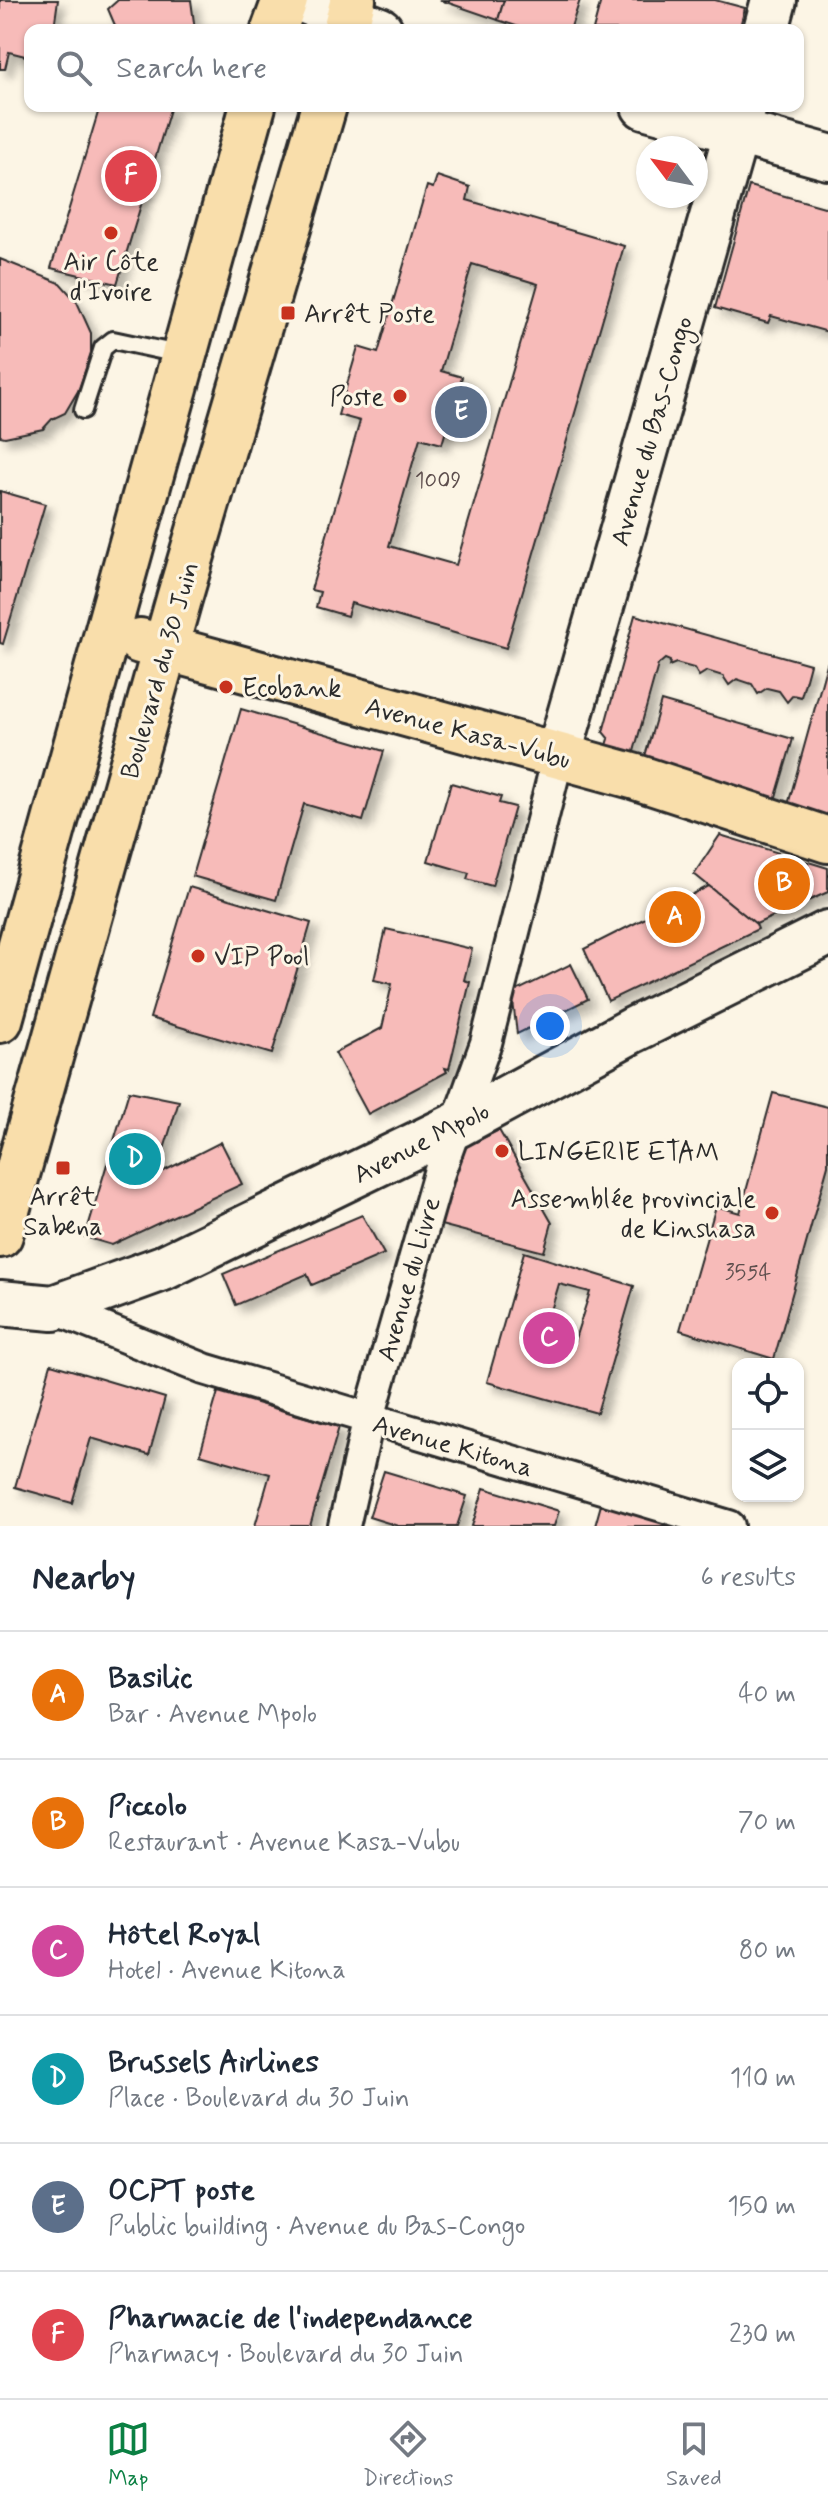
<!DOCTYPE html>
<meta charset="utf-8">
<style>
:root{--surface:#fff;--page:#f2f2f3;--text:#1f2937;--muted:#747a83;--line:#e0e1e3;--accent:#0b8043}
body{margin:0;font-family:Mynerve,sans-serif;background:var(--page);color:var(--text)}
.controls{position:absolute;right:24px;bottom:24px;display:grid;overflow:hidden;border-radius:16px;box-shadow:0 2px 6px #0004}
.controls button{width:72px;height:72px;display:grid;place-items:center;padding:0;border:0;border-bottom:2px solid var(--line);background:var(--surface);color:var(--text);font:40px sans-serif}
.compass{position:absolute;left:636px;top:136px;width:72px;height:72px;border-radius:50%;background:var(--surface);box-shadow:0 2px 6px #0004;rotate:302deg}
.you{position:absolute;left:550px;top:1026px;width:28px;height:28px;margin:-20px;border:6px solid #fff;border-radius:50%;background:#1a73e8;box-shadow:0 0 0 12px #1a73e833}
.badge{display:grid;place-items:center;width:52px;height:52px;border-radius:50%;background:var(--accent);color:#fff;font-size:26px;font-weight:700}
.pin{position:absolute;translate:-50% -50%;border:4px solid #fff;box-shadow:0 2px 8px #0006}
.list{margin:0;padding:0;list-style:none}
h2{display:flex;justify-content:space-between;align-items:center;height:104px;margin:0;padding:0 32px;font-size:34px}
h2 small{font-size:26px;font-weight:400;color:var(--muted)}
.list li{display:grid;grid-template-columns:52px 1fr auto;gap:24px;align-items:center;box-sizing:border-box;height:128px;padding:0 32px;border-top:2px solid var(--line)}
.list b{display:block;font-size:30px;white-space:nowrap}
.list p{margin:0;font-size:26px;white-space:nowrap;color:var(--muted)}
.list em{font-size:26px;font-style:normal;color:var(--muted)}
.icon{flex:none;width:44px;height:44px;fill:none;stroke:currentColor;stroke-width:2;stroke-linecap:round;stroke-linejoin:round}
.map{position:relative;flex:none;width:828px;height:1526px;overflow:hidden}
.search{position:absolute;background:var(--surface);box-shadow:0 2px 6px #0004;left:24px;right:24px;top:24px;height:88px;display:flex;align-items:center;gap:20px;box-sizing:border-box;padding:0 28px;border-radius:16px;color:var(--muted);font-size:30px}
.sheet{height:872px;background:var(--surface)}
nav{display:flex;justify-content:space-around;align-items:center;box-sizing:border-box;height:112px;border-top:2px solid var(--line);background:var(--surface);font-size:22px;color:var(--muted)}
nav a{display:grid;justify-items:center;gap:4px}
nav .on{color:var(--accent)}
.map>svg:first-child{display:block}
.building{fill:#f7bbb9;stroke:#2b2b2b;stroke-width:2;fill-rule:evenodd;filter:url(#shadow)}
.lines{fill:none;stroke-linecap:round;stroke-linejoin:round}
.lane-casing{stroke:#2b2b2b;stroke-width:22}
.street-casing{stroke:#2b2b2b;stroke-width:36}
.secondary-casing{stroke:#2b2b2b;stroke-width:50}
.primary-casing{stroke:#2b2b2b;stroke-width:50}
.lane{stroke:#fcf5e5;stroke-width:16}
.street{stroke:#fcf5e5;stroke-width:30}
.secondary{stroke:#fcf5e5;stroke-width:44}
.primary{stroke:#f9deab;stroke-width:44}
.poi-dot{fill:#c8321e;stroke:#fcf5e5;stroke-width:3}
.labels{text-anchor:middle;stroke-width:6;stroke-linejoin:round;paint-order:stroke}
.number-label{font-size:22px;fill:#5e4f4e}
.poi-label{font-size:26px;fill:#2b2b2b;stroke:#fcf5e5;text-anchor:start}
.street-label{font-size:26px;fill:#2b2b2b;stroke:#fcf5e5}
</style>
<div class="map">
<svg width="828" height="1526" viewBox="0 0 828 1526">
<defs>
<filter id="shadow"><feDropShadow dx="7" dy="7" stdDeviation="4" flood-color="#0004"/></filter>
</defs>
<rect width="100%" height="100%" fill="#fcf5e5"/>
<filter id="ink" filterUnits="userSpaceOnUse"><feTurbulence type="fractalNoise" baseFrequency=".0125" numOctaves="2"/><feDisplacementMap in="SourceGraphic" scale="16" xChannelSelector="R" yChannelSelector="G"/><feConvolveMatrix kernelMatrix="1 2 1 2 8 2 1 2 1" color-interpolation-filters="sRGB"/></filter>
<g filter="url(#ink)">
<!-- building -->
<g class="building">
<path d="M0,0H58L55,21L49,30H30L29,57L9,52L5,69H0Z"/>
<path d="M118,0H191L195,30H117L108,9Z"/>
<path d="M440,0H504L498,20Z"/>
<path d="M504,0H580L570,30H528L498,20Z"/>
<path d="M601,0H715L745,8L739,30H593Z"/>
<path d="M100,106H171L117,284L51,268Z"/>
<path d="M437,176L470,187L467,200L624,246L506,648L351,603L347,616L316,607L320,592L311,590L360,421L338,415L358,347L378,353L427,186L433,188ZM472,264L538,284L456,565L389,546L420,438L442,444L462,377L441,371Z"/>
<path d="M749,186L828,208V332L771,316L768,323L715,308Z"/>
<path d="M0,259L60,283L77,302L91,333V354L78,391L65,413L52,419L43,429L5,437L0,436Z"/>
<path d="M0,491L45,504L3,644L0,643Z"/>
<path d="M635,615L810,664L801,697L793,695L787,702L779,691L767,688L758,694L752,684L737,679L729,685L723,676L707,671L699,676L694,668L676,663L669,666L670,661L665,659L658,665L633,755L606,748L609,739L603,732Z"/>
<path d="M827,664L828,665V824L786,812Z"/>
<path d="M661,701L793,739L775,800L643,763Z"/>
<path d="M241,709L384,751L363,821L304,804L276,900L192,876Z"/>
<path d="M451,783L501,797L499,803L515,807L492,886L467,879L469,873L428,861Z"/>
<path d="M720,835L828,868V892L756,924L694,874Z"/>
<path d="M709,886L756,924L758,929L608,1001L584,949Z"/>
<path d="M189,887L311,923L272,1054L150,1018Z"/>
<path d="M386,929L472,949L464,980L470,982L449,1069L445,1068L447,1072L368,1114L335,1053L382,1028L392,984L374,980Z"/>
<path d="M571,964L588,999L517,1034L512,993Z"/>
<path d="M129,1091L179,1101L156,1175L221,1142L242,1184L112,1245L85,1237Z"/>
<path d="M773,1093L828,1107V1165L774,1359L680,1330L716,1206L740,1213Z"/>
<path d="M499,1130L552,1223L544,1252L437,1224L453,1153Z"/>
<path d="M362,1215L384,1254L312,1285L307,1274L236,1305L223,1274Z"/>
<path d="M524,1252L634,1286L597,1413L487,1382ZM559,1284L590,1292L570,1354L541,1344Z"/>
<path d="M51,1364L165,1398L149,1455L91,1438L72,1503L15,1487Z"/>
<path d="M218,1392L339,1427L310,1526H255L270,1474L200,1454Z"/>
<path d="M384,1471L467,1496L457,1526H398L369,1517Z"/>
<path d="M484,1488L559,1511L554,1526H472Z"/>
<path d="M602,1501L686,1526H595Z"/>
</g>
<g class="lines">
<defs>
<path id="lane" d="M83,410L103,348L113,340L183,355"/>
<g id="street">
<path d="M53,1308L204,1369L729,1526"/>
<path d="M344,1526L368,1421L439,1173L486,1043L558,757"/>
</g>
<g id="secondary">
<path d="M302,0L380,30"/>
<path d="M766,30L774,0"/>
<path d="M644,106L828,157"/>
<path d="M558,757L744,106"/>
<path d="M0,1303L53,1308L163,1268L459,1124L633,1030L828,933"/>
</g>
<g id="primary">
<path d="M274,30L285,0"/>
<path d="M345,30L353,0"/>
<path d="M140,641L636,777L828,840"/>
<path d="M0,1020L253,106"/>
<path d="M0,1235L179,599L324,106"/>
</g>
</defs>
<!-- lane casing -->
<use href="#lane" class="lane-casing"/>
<!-- street casing -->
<use href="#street" class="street-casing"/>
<!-- secondary casing -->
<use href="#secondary" class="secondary-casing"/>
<!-- primary casing -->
<use href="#primary" class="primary-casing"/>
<!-- lane -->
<use href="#lane" class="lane"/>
<!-- street -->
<use href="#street" class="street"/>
<!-- secondary -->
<use href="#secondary" class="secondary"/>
<!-- primary -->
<use href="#primary" class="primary"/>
</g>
</g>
<!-- markers -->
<g class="poi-dot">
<circle cx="111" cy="233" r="8"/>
<rect x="280" y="305" width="16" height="16" rx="4"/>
<circle cx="400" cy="396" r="8"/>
<circle cx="226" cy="687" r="8"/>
<circle cx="198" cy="956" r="8"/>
<circle cx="502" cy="1151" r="8"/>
<rect x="55" y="1160" width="16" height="16" rx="4"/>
<circle cx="772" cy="1213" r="8"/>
</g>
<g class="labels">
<!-- number labels -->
<g class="number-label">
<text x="438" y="487">1009</text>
<text x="748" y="1279">3554</text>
</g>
<!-- poi labels -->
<g class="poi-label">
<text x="111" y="270" text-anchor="middle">Air Côte<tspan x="111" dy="30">d'Ivoire</tspan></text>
<text x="304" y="322">Arrêt Poste</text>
<text x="384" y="405" text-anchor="end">Poste</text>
<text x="242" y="696">Ecobank</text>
<text x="214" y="965">VIP Pool</text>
<text x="518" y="1160">LINGERIE ETAM</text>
<text x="63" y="1205" text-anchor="middle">Arrêt<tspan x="63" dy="30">Sabena</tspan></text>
<text x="756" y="1207" text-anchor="end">Assemblée provinciale<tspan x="756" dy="30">de Kinshasa</tspan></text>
</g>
<!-- street labels -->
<g class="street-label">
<text transform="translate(651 431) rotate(-74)" y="9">Avenue du Bas-Congo</text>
<text transform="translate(159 670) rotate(-74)" y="9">Boulevard du 30 Juin</text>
<text transform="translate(468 732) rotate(15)" y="9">Avenue Kasa-Vubu</text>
<text transform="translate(421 1142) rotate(-27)" y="9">Avenue Mpolo</text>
<text transform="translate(408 1279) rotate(-74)" y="9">Avenue du Livre</text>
<text transform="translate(453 1445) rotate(16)" y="9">Avenue Kitona</text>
</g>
</g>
</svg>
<div class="controls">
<button><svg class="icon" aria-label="locate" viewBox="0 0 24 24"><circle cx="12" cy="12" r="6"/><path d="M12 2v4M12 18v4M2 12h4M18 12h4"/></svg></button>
<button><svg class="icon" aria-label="layers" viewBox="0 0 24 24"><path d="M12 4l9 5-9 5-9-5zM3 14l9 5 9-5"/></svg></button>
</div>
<svg class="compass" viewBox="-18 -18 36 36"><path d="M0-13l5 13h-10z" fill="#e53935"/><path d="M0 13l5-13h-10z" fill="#747a83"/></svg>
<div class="you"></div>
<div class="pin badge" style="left:675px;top:917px;background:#e8710a">A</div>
<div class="pin badge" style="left:784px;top:884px;background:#e8710a">B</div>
<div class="pin badge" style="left:549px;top:1338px;background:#d1479c">C</div>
<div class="pin badge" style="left:135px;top:1159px;background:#0f9aa8">D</div>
<div class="pin badge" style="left:461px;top:412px;background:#5c6f8a">E</div>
<div class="pin badge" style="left:131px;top:176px;background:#e0444e">F</div>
<div class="search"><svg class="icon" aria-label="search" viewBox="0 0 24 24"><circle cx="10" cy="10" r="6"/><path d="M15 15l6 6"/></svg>Search here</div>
</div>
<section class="sheet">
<h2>Nearby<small>6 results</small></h2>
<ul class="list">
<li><span class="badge" style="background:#e8710a">A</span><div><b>Basilic</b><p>Bar · Avenue Mpolo</p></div><em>40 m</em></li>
<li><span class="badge" style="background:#e8710a">B</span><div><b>Piccolo</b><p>Restaurant · Avenue Kasa-Vubu</p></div><em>70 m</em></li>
<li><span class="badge" style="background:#d1479c">C</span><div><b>Hôtel Royal</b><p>Hotel · Avenue Kitona</p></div><em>80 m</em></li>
<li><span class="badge" style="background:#0f9aa8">D</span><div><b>Brussels Airlines</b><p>Place · Boulevard du 30 Juin</p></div><em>110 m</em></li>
<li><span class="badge" style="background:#5c6f8a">E</span><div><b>OCPT poste</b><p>Public building · Avenue du Bas-Congo</p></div><em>150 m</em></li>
<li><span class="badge" style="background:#e0444e">F</span><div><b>Pharmacie de l'independance</b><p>Pharmacy · Boulevard du 30 Juin</p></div><em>230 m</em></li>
</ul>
</section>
<nav>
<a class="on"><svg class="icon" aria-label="map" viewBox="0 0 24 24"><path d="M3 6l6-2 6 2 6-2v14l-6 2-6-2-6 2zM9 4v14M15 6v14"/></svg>Map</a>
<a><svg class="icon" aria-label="directions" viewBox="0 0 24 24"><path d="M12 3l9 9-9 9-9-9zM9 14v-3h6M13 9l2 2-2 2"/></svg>Directions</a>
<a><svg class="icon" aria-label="saved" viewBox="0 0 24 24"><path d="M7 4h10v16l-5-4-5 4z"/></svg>Saved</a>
</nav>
